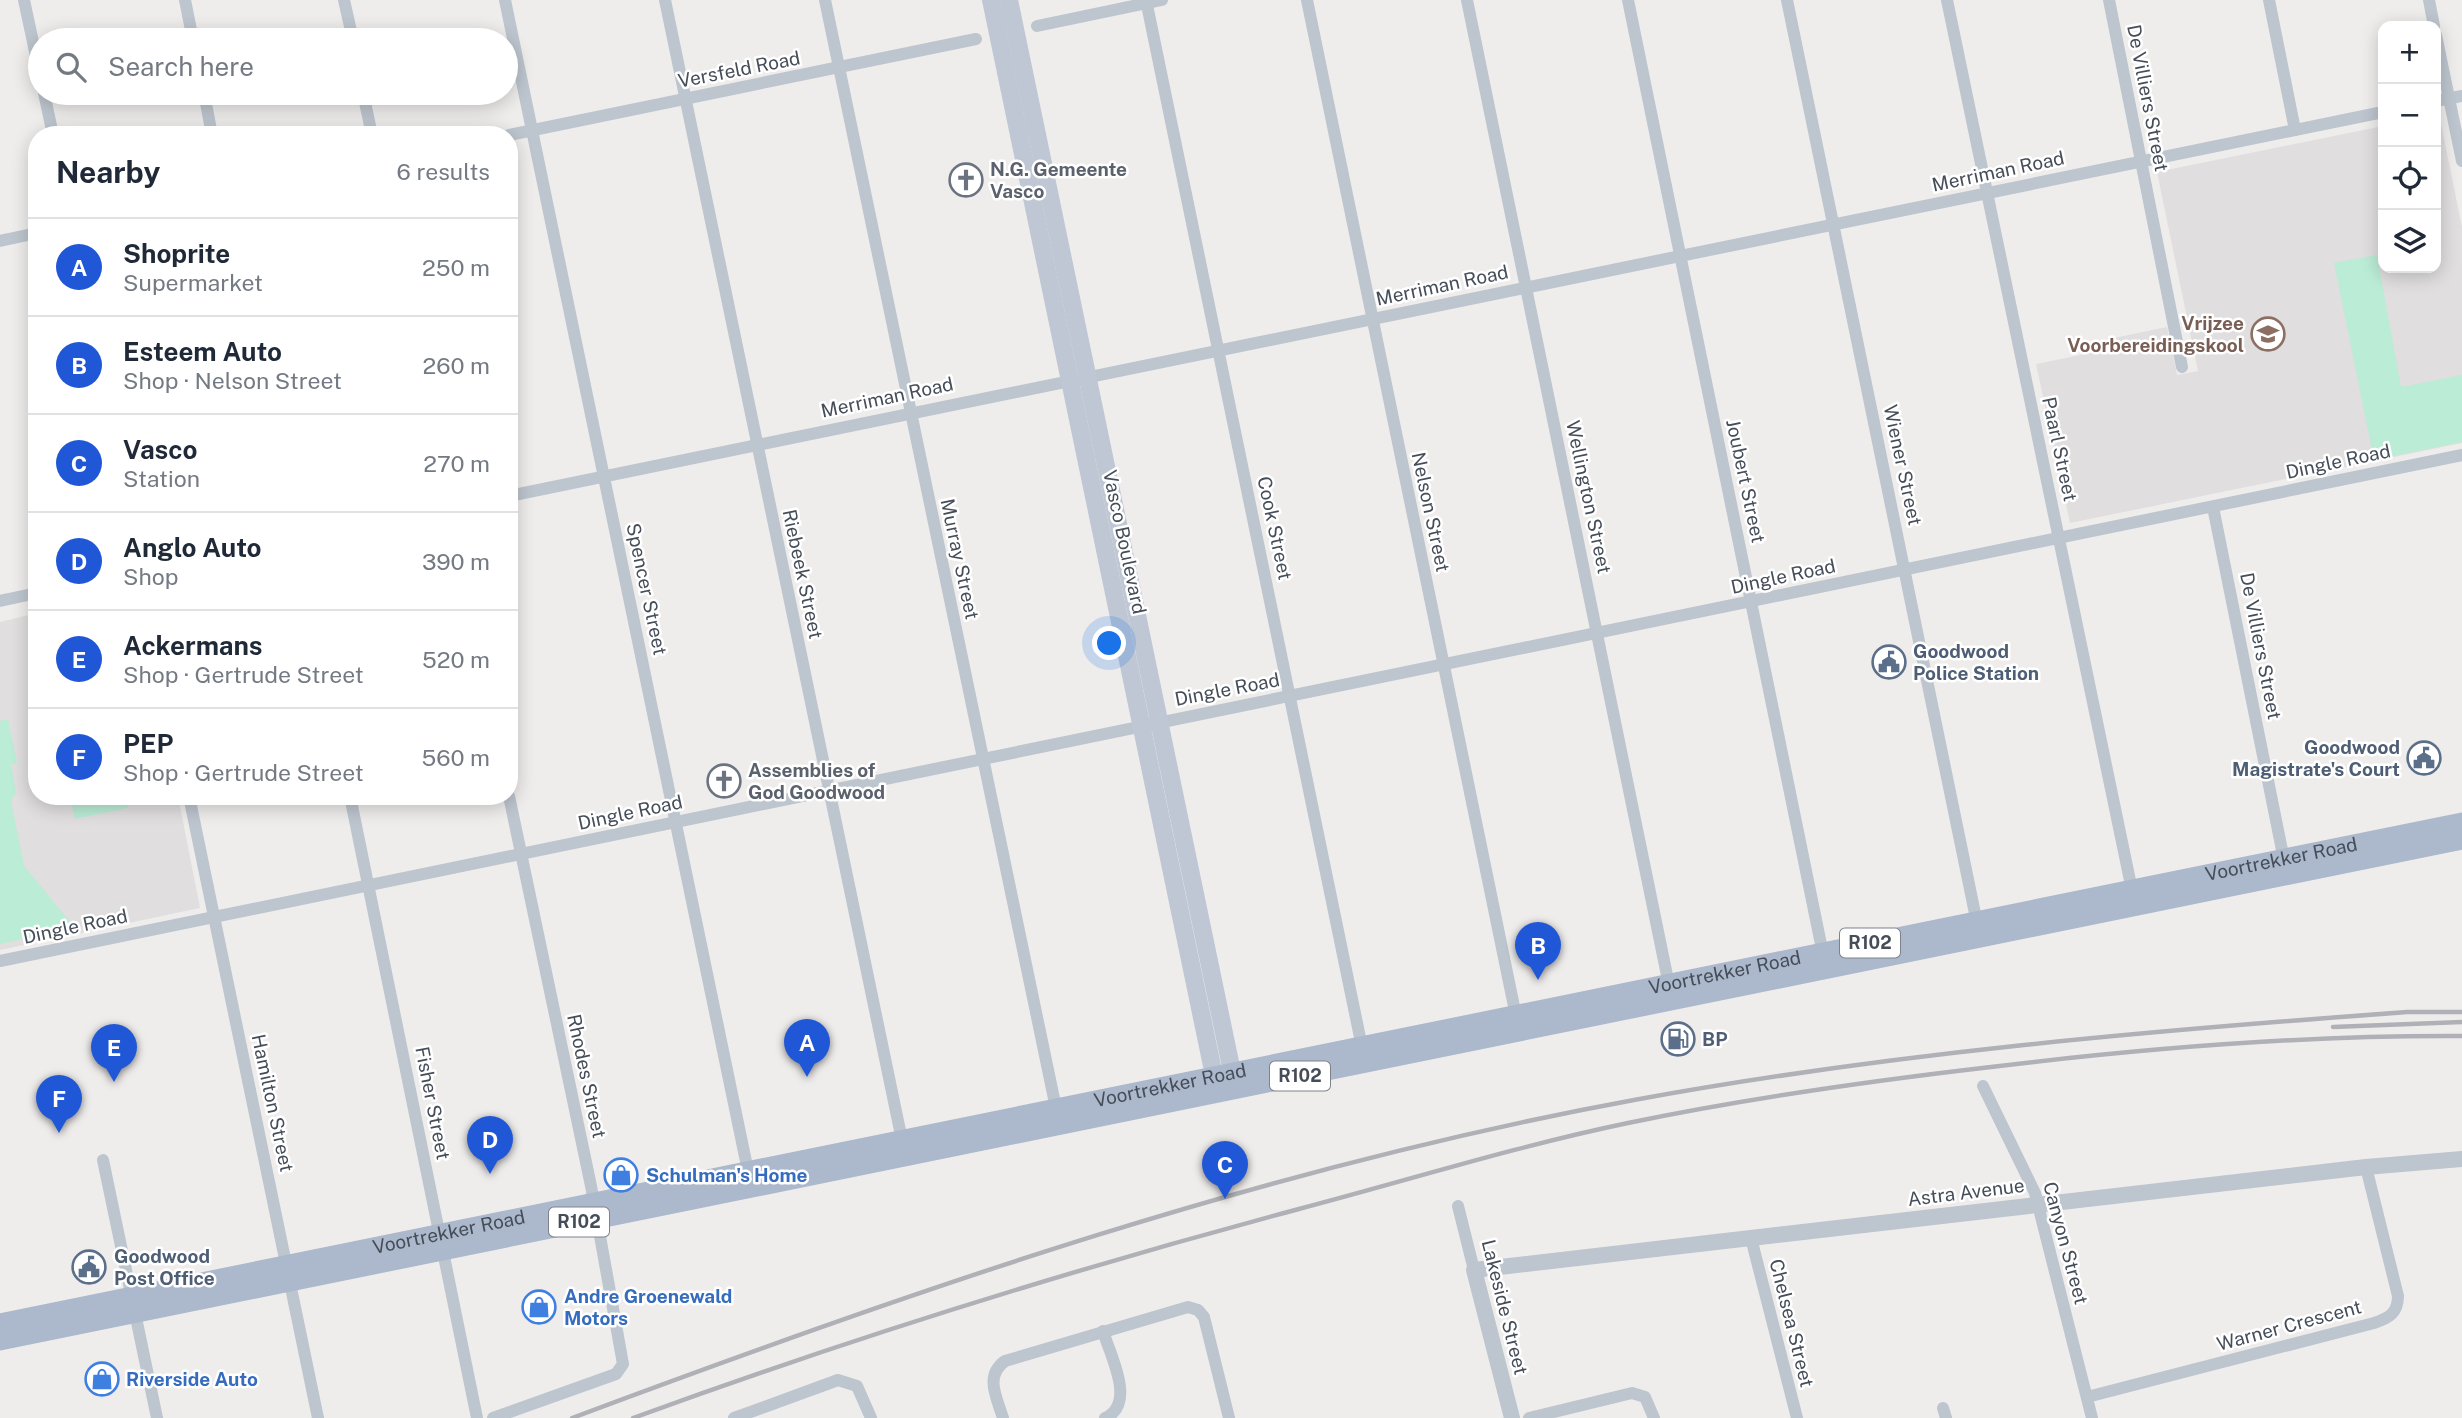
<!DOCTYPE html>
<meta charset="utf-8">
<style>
:root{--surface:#fff;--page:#f2f2f3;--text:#1f2937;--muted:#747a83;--line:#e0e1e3;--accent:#1f57d6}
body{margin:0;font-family:"Public Sans",sans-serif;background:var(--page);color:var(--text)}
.controls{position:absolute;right:21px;top:21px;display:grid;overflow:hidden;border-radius:14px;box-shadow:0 4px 18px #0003}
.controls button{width:63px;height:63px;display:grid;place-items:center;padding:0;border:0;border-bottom:2px solid var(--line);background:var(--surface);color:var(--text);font:35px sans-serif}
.you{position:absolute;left:1110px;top:644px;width:24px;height:24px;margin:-18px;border:5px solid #fff;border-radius:50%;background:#1a73e8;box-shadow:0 0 0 10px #1a73e833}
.badge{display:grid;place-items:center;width:46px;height:46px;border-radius:50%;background:var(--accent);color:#fff;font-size:23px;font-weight:700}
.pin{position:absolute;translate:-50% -58px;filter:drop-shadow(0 2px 4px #0008)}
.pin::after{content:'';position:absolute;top:37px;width:24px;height:21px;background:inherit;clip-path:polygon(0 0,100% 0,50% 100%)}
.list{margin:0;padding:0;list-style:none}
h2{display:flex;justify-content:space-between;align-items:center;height:91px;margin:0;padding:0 28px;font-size:30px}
h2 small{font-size:23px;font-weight:400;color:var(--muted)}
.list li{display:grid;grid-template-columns:46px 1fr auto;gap:21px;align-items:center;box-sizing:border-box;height:98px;padding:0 28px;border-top:2px solid var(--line)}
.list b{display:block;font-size:26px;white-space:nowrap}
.list p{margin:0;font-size:23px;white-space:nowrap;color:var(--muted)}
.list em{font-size:23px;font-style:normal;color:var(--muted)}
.icon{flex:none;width:38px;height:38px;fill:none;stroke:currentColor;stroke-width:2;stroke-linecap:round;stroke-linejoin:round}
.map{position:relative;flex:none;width:2462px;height:1418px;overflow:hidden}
.search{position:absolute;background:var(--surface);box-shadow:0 4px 18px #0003;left:28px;top:28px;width:490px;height:77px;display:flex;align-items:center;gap:18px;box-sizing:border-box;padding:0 24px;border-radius:38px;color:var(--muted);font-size:26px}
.panel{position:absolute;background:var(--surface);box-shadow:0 4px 18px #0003;left:28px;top:126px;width:490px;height:679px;border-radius:28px}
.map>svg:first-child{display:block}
.education{fill:#e0dede}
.park{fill:#bbecd5}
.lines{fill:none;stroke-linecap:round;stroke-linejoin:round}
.minor{stroke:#bdc5ce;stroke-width:12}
.tertiary{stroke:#bdc5ce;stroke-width:16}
.secondary{stroke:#bfc7d5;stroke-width:18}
.primary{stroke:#acb8cb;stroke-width:19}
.rail{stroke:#afb1b7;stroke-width:4.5}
.labels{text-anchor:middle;stroke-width:5;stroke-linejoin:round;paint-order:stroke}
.shield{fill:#fff;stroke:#7d828b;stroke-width:2}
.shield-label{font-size:18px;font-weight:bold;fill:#454d59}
.street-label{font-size:19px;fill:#454d59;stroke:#fff}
.worship-label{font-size:19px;font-weight:bold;fill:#5b616d;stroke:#fff;text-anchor:start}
.education-label{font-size:19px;font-weight:bold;fill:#785e54;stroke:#fff;text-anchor:end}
.service-label{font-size:19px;font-weight:bold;fill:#4e5e75;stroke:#fff;text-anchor:start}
.shop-label{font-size:19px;font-weight:bold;fill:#366cbe;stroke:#fff;text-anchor:start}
</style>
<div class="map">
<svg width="2462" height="1418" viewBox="0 0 2462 1418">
<rect width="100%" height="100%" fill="#efedec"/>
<!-- education -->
<g class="education">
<path d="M2439,114L2462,227V443L2070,523L2036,364L2100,351L2099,341L2167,327L2177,375L2198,371L2157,172L2383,126V268H2436V115Z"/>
<path d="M37,613V796H178L200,908L0,950V622Z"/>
</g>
<!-- park -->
<g class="park">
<path d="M2377,255L2401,387L2462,375V442L2374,460L2334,263Z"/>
<path d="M8,719L17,763L11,764L16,793L11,801L24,866L75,928L0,944V721Z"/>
<path d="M70,796H125L128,808L75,819Z"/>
</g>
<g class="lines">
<!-- minor -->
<g class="minor">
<path d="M24,0L40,75"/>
<path d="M185,0L193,40"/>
<path d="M344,0L353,40"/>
<path d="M505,0L749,1176"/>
<path d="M665,0L903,1145"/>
<path d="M825,0L1057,1113"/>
<path d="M1146,0L1363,1052"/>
<path d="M1307,0L1517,1021"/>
<path d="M1467,0L1670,990"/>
<path d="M1628,0L1824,959"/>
<path d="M1787,0L1978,928"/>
<path d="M1947,0L2133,895"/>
<path d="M2109,0L2182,367"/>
<path d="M2269,0L2295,130"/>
<path d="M2429,0L2434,26"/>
<path d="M1037,26L1162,0"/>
<path d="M2436,35L2462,161"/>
<path d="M44,93L53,135"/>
<path d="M204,93L212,135"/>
<path d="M363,93L372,135"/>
<path d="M2436,101L2462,96"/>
<path d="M509,135L976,39"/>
<path d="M0,241L37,233"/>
<path d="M509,496L2383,112"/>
<path d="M2213,507L2285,865"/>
<path d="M0,601L37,593"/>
<path d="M189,796L318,1418"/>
<path d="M350,796L477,1418"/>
<path d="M0,961L2462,455"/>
<path d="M1983,1086L2035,1193L2092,1418"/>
<path d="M103,1160L157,1418"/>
<path d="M1458,1206L1474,1270"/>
<path d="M1751,1238L1797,1418"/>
<path d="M1103,1331C1110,1355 1137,1404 1105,1418"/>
<path d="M2087,1397L2374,1323C2389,1318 2398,1313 2398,1296L2366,1167"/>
<path d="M1943,1408L1946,1418"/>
<path d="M493,1418L616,1374L623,1364L591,1186L509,796"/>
<path d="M734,1418L838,1380L857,1386L871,1418"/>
<path d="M1003,1418C997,1398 984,1376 1005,1361L1188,1307L1198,1310L1204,1317L1229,1418"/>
<path d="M1529,1418L1632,1393L1645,1397L1654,1418"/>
</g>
<!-- tertiary -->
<path class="tertiary" d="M1512,1418L1474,1270L2366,1167L2462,1159"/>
<!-- secondary -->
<g class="secondary">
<path d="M991,0L1217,1090"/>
<path d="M1009,0L1235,1086"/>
</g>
<!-- primary -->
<g class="primary">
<path id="s1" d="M0,1323L2462,822"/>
<path d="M0,1341L2462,840"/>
</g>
<!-- rail -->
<g class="rail">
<path d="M2333,1027L2462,1022"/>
<path d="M572,1418C919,1288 1269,1167 1634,1100C1890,1053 2148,1031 2407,1012H2462"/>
<path d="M633,1418C852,1338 1074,1269 1299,1209C1409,1180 1517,1146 1628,1123C1748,1098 1870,1081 1991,1067C2147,1048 2305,1035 2462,1036"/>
</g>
</g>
<!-- icons -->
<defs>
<symbol id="church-ring" viewBox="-11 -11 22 22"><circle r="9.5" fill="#fff" stroke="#6b7280" stroke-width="1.5"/><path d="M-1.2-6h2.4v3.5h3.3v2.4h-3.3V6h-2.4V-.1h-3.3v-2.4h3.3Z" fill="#6b7280"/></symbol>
<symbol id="school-ring" viewBox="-11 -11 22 22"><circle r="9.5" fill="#fff" stroke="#8d6e63" stroke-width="1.5"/><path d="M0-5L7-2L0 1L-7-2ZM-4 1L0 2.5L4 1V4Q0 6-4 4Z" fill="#8d6e63"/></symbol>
<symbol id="civic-ring" viewBox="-11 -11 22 22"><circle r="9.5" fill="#fff" stroke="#5c6f8a" stroke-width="1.5"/><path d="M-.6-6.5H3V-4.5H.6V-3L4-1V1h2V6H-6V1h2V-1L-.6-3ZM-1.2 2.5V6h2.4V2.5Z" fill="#5c6f8a"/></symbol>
<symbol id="fuel-ring" viewBox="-11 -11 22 22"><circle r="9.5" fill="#fff" stroke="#5c6f8a" stroke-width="1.5"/><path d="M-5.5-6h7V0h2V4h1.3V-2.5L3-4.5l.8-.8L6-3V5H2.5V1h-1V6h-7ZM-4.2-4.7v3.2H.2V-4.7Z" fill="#5c6f8a"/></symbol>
<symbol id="shop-ring" viewBox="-11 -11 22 22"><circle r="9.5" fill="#fff" stroke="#3f7fe0" stroke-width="1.5"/><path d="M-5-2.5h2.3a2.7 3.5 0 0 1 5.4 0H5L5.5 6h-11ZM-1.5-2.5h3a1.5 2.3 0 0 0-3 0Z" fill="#3f7fe0"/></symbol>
</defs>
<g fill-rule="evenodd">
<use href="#church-ring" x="947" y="161" width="38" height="38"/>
<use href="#school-ring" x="2249" y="315" width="38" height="38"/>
<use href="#civic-ring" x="1870" y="643" width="38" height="38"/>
<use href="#civic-ring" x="2405" y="739" width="38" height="38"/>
<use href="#church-ring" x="705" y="762" width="38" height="38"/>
<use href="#fuel-ring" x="1659" y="1020" width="38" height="38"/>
<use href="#shop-ring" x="602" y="1156" width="38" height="38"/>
<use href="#civic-ring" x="70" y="1248" width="38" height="38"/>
<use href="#shop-ring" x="520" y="1288" width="38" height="38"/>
<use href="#shop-ring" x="83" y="1360" width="38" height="38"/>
</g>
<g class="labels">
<!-- shield labels -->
<g class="shield">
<rect x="1840" y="928.5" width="60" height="29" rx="5"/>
<rect x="1270" y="1061.5" width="60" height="29" rx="5"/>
<rect x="549" y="1207.5" width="60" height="29" rx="5"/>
</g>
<g class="shield-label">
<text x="1870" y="949">R102</text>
<text x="1300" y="1082">R102</text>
<text x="579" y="1228">R102</text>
</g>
<!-- street labels -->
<g class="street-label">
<text transform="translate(739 69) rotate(-11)" y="7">Versfeld Road</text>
<text transform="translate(2148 98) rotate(79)" y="7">De Villiers Street</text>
<text transform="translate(1998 171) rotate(-12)" y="7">Merriman Road</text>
<text transform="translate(1442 285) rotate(-12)" y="7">Merriman Road</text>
<text transform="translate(887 397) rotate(-12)" y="7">Merriman Road</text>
<text transform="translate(2060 449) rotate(78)" y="7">Paarl Street</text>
<text transform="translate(2338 461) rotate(-12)" y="7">Dingle Road</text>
<text transform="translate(1903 465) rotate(78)" y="7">Wiener Street</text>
<text transform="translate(1746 481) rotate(78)" y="7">Joubert Street</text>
<text transform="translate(1589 497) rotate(78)" y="7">Wellington Street</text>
<text transform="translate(1431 512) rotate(78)" y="7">Nelson Street</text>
<text transform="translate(1275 528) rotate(78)" y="7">Cook Street</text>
<text transform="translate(1125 542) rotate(78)" y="7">Vasco Boulevard</text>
<text transform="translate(960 559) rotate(78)" y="7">Murray Street</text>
<text transform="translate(803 574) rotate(78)" y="7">Riebeek Street</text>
<text transform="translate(1783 576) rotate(-12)" y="7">Dingle Road</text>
<text transform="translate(647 589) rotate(78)" y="7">Spencer Street</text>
<text transform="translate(2261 646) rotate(79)" y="7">De Villiers Street</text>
<text transform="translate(1227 689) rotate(-11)" y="7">Dingle Road</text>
<text transform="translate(630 812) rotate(-12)" y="7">Dingle Road</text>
<text dy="7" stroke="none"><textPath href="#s1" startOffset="2328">Voortrekker Road</textPath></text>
<text transform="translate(75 926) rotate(-12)" y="7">Dingle Road</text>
<text dy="7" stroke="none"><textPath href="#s1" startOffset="1760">Voortrekker Road</textPath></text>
<text transform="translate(587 1076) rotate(78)" y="7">Rhodes Street</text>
<text dy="7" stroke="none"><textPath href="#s1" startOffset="1194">Voortrekker Road</textPath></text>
<text transform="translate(273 1103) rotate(78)" y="7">Hamilton Street</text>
<text transform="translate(433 1103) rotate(79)" y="7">Fisher Street</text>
<text transform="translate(1966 1192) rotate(-7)" y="7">Astra Avenue</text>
<text dy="7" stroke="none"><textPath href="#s1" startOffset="458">Voortrekker Road</textPath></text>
<text transform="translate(2066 1243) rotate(75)" y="7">Canyon Street</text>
<text transform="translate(1505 1307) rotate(76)" y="7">Lakeside Street</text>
<text transform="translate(1792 1323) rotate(76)" y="7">Chelsea Street</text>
<text transform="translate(2289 1325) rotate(-15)" y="7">Warner Crescent</text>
</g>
<!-- worship labels -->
<g class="worship-label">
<text x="990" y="176">N.G. Gemeente<tspan x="990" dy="22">Vasco</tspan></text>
<text x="748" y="777">Assemblies of<tspan x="748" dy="22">God Goodwood</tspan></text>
</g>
<!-- education labels -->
<g class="education-label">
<text x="2244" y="330">Vrijzee<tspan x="2244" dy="22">Voorbereidingskool</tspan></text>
</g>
<!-- service labels -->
<g class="service-label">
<text x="1913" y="658">Goodwood<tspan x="1913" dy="22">Police Station</tspan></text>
<text x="2400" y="754" text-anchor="end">Goodwood<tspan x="2400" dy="22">Magistrate's Court</tspan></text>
<text x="1702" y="1046">BP</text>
<text x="114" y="1263">Goodwood<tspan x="114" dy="22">Post Office</tspan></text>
</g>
<!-- shop labels -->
<g class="shop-label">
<text x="646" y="1182">Schulman's Home</text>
<text x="564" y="1303">Andre Groenewald<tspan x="564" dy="22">Motors</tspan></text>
<text x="126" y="1386">Riverside Auto</text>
</g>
</g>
</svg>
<div class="controls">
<button>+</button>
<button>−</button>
<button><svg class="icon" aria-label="locate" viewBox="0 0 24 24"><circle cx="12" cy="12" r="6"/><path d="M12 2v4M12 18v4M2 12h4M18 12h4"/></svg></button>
<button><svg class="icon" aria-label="layers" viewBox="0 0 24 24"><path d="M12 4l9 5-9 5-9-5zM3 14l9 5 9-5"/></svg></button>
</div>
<div class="you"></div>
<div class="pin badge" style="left:807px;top:1077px">A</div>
<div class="pin badge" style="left:1538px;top:980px">B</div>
<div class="pin badge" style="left:1225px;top:1199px">C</div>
<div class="pin badge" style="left:490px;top:1174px">D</div>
<div class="pin badge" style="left:114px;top:1082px">E</div>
<div class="pin badge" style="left:59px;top:1133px">F</div>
<div class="search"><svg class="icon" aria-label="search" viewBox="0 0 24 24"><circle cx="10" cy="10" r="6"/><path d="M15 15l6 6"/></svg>Search here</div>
<section class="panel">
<h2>Nearby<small>6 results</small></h2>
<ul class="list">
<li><span class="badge">A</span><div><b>Shoprite</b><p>Supermarket</p></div><em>250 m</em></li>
<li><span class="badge">B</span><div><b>Esteem Auto</b><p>Shop · Nelson Street</p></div><em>260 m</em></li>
<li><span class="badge">C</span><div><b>Vasco</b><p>Station</p></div><em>270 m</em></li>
<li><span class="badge">D</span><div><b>Anglo Auto</b><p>Shop</p></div><em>390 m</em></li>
<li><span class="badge">E</span><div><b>Ackermans</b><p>Shop · Gertrude Street</p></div><em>520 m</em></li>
<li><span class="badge">F</span><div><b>PEP</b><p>Shop · Gertrude Street</p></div><em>560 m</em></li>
</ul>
</section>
</div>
